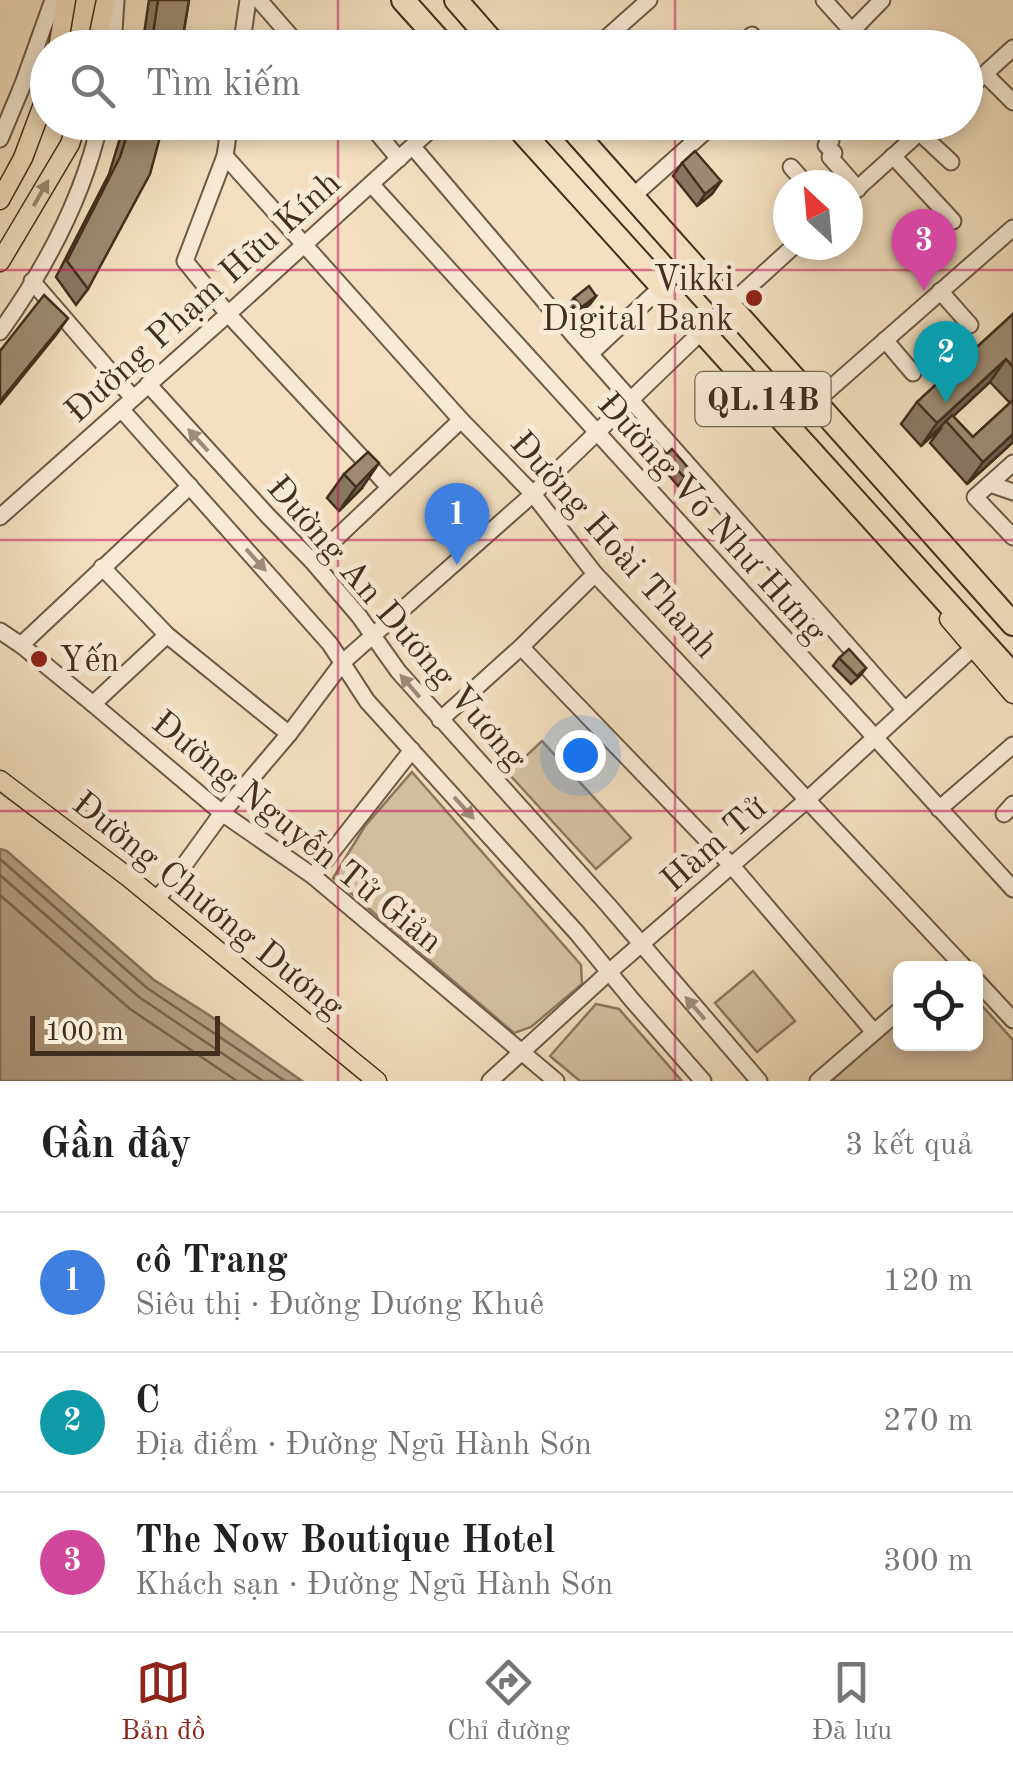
<!DOCTYPE html>
<html lang="vi">
<meta charset="utf-8">
<style>
:root{--surface:#fff;--page:#f6f6f6;--text:#222;--muted:#767676;--line:#e0e0e0;--accent:#8f2418}
body{margin:0;font-family:"Old Standard TT",serif;background:var(--page);color:var(--text)}
.controls{position:absolute;right:30px;bottom:30px;display:grid;overflow:hidden;border-radius:15px;box-shadow:0 5px 15px #0003}
.controls button{width:90px;height:90px;display:grid;place-items:center;padding:0;border:0;border-bottom:2px solid var(--line);background:var(--surface);color:var(--text);font:50px sans-serif}
.compass{position:absolute;left:773px;top:170px;width:90px;height:90px;border-radius:50%;background:var(--surface);box-shadow:0 5px 15px #0003;rotate:334deg}
.scale{position:absolute;left:30px;bottom:25px;width:190px;box-sizing:border-box;padding-left:10px;border:5px solid #412e1d;border-top:0;font-size:28px;line-height:35px;white-space:nowrap;color:#412e1d;-webkit-text-stroke:8px #f8ebd6;paint-order:stroke}
.you{position:absolute;left:580px;top:755px;width:35px;height:35px;margin:-25px;border:8px solid #fff;border-radius:50%;background:#1a73e8;box-shadow:0 0 0 15px #1a73e833}
.badge{display:grid;place-items:center;width:65px;height:65px;border-radius:50%;background:var(--accent);color:#fff;font-size:32px;font-weight:700}
.pin{position:absolute;translate:-50% -82px;filter:drop-shadow(0 2px 5px #0008)}
.pin::after{content:'';position:absolute;top:52px;width:35px;height:30px;background:inherit;clip-path:polygon(0 0,100% 0,50% 100%)}
.list{margin:0;padding:0;list-style:none}
h2{display:flex;justify-content:space-between;align-items:center;height:130px;margin:0;padding:0 40px;font-size:42px}
h2 small{font-size:32px;font-weight:400;color:var(--muted)}
.list li{display:grid;grid-template-columns:65px 1fr auto;gap:30px;align-items:center;box-sizing:border-box;height:140px;padding:0 40px;border-top:2px solid var(--line)}
.list b{display:block;font-size:38px;white-space:nowrap}
.list p{margin:0;font-size:32px;white-space:nowrap;color:var(--muted)}
.list em{font-size:32px;font-style:normal;color:var(--muted)}
.icon{flex:none;width:55px;height:55px;fill:none;stroke:currentColor;stroke-width:2;stroke-linecap:round;stroke-linejoin:round}
.map{position:relative;flex:none;width:1013px;height:1081px;overflow:hidden}
.search{position:absolute;background:var(--surface);box-shadow:0 5px 15px #0003;left:30px;right:30px;top:30px;height:110px;display:flex;align-items:center;gap:25px;box-sizing:border-box;padding:0 35px;border-radius:55px;color:var(--muted);font-size:38px}
.sheet{height:550px;background:var(--surface)}
nav{display:flex;justify-content:space-around;align-items:center;box-sizing:border-box;height:140px;border-top:2px solid var(--line);background:var(--surface);font-size:28px;color:var(--muted)}
nav a{display:grid;justify-items:center;gap:5px}
nav .on{color:var(--accent)}
.map>svg:first-child{display:block}
.green{fill:#d6c2a4;stroke:#8c7860;stroke-width:2.5}
.water{fill:#b7a389;stroke:#88745e;stroke-width:2.5}
.lines{fill:none;stroke-linecap:round;stroke-linejoin:round}
.shore{stroke:#7c6853;stroke-width:2.5}
.minor-casing{stroke:#6e5a46;stroke-width:19}
.major-casing{stroke:#412e1d;stroke-width:21}
.highway-casing{stroke:#412e1d;stroke-width:26}
.minor{stroke:#f8ebd6;stroke-width:15}
.major{stroke:#f4e0c0;stroke-width:18}
.highway{stroke:#f4e0c0;stroke-width:22}
.wall{fill:#887862;stroke:#412e1d;stroke-width:2.5;fill-rule:evenodd}
.shaded-wall{fill:#6f6150;stroke:#412e1d;stroke-width:2.5}
.building{fill:#9e8b72;stroke:#412e1d;stroke-width:2.5}
.oneway{fill:#9a876e}
.oneway2{fill:#9c8c7a}
.grid{fill:none;stroke:#c2185b;stroke-width:2.5;stroke-opacity:0.55}
.poi-dot{fill:#8f2418;stroke:#f8ebd6;stroke-width:4}
.labels{text-anchor:middle;stroke-width:10;stroke-linejoin:round;paint-order:stroke}
.shield{fill:#f8ebd6;stroke:#786754;stroke-width:2.5}
.shield-label{font-size:32px;font-weight:bold;fill:#412e1d}
.poi-label{font-size:35px;fill:#412e1d;stroke:#f8ebd6;text-anchor:end}
.street-label{font-size:35px;fill:#412e1d;stroke:#f8ebd6}
</style>
<div class="map">
<svg width="1013" height="1081" viewBox="0 0 1013 1081">
<rect width="100%" height="100%" fill="#f4e0c0"/>
<filter id="stains"><feTurbulence type="fractalNoise" baseFrequency=".002" numOctaves="4"/><feColorMatrix values="0 0 0 0 .2 0 0 0 0 .09 0 0 0 0 .02 0 0 0 .5 -.17"/></filter>
<radialGradient id="worn" r=".72"><stop offset=".6" stop-color="#630" stop-opacity="0"/><stop offset="1" stop-color="#630" stop-opacity=".3"/></radialGradient>
<!-- green -->
<g class="green">
<path d="M542,741L631,838L596,869L508,773Z"/>
<path d="M412,772L581,965L582,984L531,1027L514,1033L333,878L365,826Z"/>
<path d="M753,971L795,1021L757,1052L715,1003Z"/>
<path d="M976,999L1013,1040V1081H831L900,1020V1044H976Z"/>
<path d="M596,1004L619,1009L682,1081H580L550,1056Z"/>
</g>
<!-- water -->
<path class="water" d="M0,849L7,851L154,980L209,1015L302,1081H0Z"/>
<g class="lines">
<!-- shore -->
<g class="shore">
<path d="M0,859L147,988L285,1081"/>
<path d="M0,875L139,997L263,1081"/>
<path d="M0,895L130,1009L237,1081"/>
</g>
<defs>
<g id="minor">
<path d="M259,0L301,48"/>
<path d="M824,0L851,30"/>
<path d="M113,48L116,0"/>
<path d="M241,48L248,0"/>
<path d="M595,48L649,0"/>
<path d="M738,48L752,35"/>
<path d="M845,48L840,43L882,0"/>
<path d="M985,74L1013,102"/>
<path d="M966,91L1013,48"/>
<path d="M230,122L225,156L185,261L228,314L389,487"/>
<path d="M368,122L399,159"/>
<path d="M822,122L818,127L831,141L826,145L834,153L830,157L858,189"/>
<path d="M920,133L951,162"/>
<path d="M0,139L23,84L53,0"/>
<path d="M413,147L575,337L905,710"/>
<path d="M225,156L461,420L533,494L595,574L965,968"/>
<path d="M893,156L953,221"/>
<path d="M791,167L807,185"/>
<path d="M371,184L1013,889"/>
<path d="M632,197L716,122"/>
<path d="M848,197L931,122"/>
<path d="M32,281L133,398"/>
<path d="M940,291L970,325"/>
<path d="M0,332C45,269 83,199 100,122"/>
<path d="M885,340L913,373"/>
<path d="M590,354L654,294"/>
<path d="M148,384L268,516L312,561L359,616L398,671L608,905L759,1081"/>
<path d="M816,401L1013,228"/>
<path d="M121,409L330,644L367,701L577,933L632,1000L703,1081"/>
<path d="M1013,463L975,497L1013,537"/>
<path d="M990,484L1013,492"/>
<path d="M0,517L228,314L439,122"/>
<path d="M312,561L461,420"/>
<path d="M102,567L167,635L289,734"/>
<path d="M0,631L21,645L93,704L222,813L313,876L556,1081"/>
<path d="M21,645L190,486"/>
<path d="M521,647L732,866L874,1032"/>
<path d="M93,704L167,635"/>
<path d="M440,720L521,647L595,574"/>
<path d="M939,809L1013,745"/>
<path d="M1004,814L1013,804"/>
<path d="M313,876L412,750"/>
<path d="M155,900L172,882L222,813L289,734L343,662L533,494L728,306L795,245"/>
<path d="M976,980L1013,1020"/>
<path d="M490,1081L609,972L808,799L973,648"/>
<path d="M818,1081L900,1010"/>
</g>
<g id="major">
<path d="M58,48L66,0"/>
<path d="M96,48L106,0"/>
<path d="M0,200L23,158L48,91"/>
<path d="M0,262L70,144L77,122"/>
<path d="M949,619L1013,694"/>
<path d="M0,780L128,877L377,1081"/>
</g>
<g id="highway">
<path d="M403,0L446,48"/>
<path d="M456,0L498,48"/>
<path d="M513,122L1013,675"/>
<path d="M566,122L1013,624"/>
</g>
</defs>
<!-- minor casing -->
<use href="#minor" class="minor-casing"/>
<!-- major casing -->
<use href="#major" class="major-casing"/>
<!-- highway casing -->
<use href="#highway" class="highway-casing"/>
<!-- minor -->
<use href="#minor" class="minor"/>
<!-- major -->
<use href="#major" class="major"/>
<!-- highway -->
<use href="#highway" class="highway"/>
</g>
<!-- wall -->
<g class="wall">
<path d="M149,0H189L181,48H142Z"/>
<path d="M125,122H164L88,289L76,305L56,277L109,174Z"/>
<path d="M682,163L721,181L712,194L697,206L673,176Z"/>
<path d="M596,296L590,304L576,315L568,306L574,298Z"/>
<path d="M1013,314V442L967,484L930,443L942,427L921,446L901,424L917,402ZM990,382L1010,403L973,437L953,416Z"/>
<path d="M659,461L691,471L678,486L667,473L661,478L653,469Z"/>
<path d="M344,474L362,488L339,511L327,498Z"/>
<path d="M839,658L866,668L860,676L851,684L833,666Z"/>
</g>
<!-- shaded-wall -->
<g class="shaded-wall">
<path d="M721,181L712,194L697,206L705,194Z"/>
<path d="M596,296L590,304L576,315L582,307Z"/>
<path d="M68,318L56,335L0,404V401Z"/>
<path d="M1006,359L990,382L947,422L946,421L921,446L937,423Z"/>
<path d="M1013,434V442L967,484L983,462Z"/>
<path d="M379,463L362,488L339,511L356,487Z"/>
</g>
<!-- building -->
<g class="building">
<path d="M158,0H189L181,48H151Z"/>
<path d="M131,122H164L150,174L88,289L67,261L120,157Z"/>
<path d="M695,151L721,181L705,194L682,163Z"/>
<path d="M589,286L596,296L582,307L574,298Z"/>
<path d="M44,295L68,318L0,401V351Z"/>
<path d="M1013,314V367L1006,359L937,423L917,402Z"/>
<path d="M1013,400V434L983,462L946,421L952,415L973,437Z"/>
<path d="M672,449L691,471L684,477L673,465L667,470L659,461Z"/>
<path d="M368,452L379,463L356,487L344,474Z"/>
<path d="M849,649L866,668L857,676L839,658Z"/>
</g>
<!-- one-way arrows -->
<defs><path id="oneway-solid" d="M-6-.8H1V-3.2L6.5 0L1 3.2V.8H-6Z" transform="scale(2.5)"/></defs>
<use class="oneway" href="#oneway-solid" transform="translate(41 193) rotate(-60)"/>
<g class="oneway2">
<use href="#oneway-solid" transform="translate(198 440) rotate(-132)"/>
<use href="#oneway-solid" transform="translate(256 560) rotate(48)"/>
<use href="#oneway-solid" transform="translate(410 686) rotate(-131)"/>
<use href="#oneway-solid" transform="translate(464 808) rotate(48)"/>
<use href="#oneway-solid" transform="translate(695 1008) rotate(-131)"/>
</g>
<!-- grid -->
<path class="grid" d="M338,0V48M675,0V48M338,122V1081M675,122V1081M0,270H1013M0,540H1013M0,811H1013"/>
<!-- markers -->
<g class="poi-dot">
<circle cx="754" cy="298" r="10"/>
<circle cx="39" cy="659" r="10"/>
</g>
<g class="labels">
<!-- shield labels -->
<rect class="shield" x="695.5" y="372" width="135" height="54" rx="8"/>
<g class="shield-label">
<text x="763" y="410">QL.14B</text>
</g>
<!-- poi labels -->
<g class="poi-label">
<text x="734" y="290">Vikki<tspan x="734" dy="40">Digital Bank</tspan></text>
<text x="59" y="671" text-anchor="start">Yến</text>
</g>
<!-- street labels -->
<g class="street-label">
<text transform="translate(202 296) rotate(-42)" y="12">Đường Phạm Hữu Kính</text>
<text transform="translate(713 517) rotate(48)" y="12">Đường Võ Như Hưng</text>
<text transform="translate(615 544) rotate(48)" y="12">Đường Hoài Thanh</text>
<text transform="translate(398 622) rotate(49)" y="12">Đường An Dương Vương</text>
<text transform="translate(298 831) rotate(39)" y="12">Đường Nguyễn Tử Giản</text>
<text transform="translate(713 843) rotate(-41)" y="12">Hàm Tử</text>
<text transform="translate(209 904) rotate(39)" y="12">Đường Chương Dương</text>
</g>
</g>
<rect width="100%" height="100%" filter="url(#stains)"/>
<rect width="100%" height="100%" fill="url(#worn)"/>
</svg>
<div class="controls">
<button><svg class="icon" aria-label="locate" viewBox="0 0 24 24"><circle cx="12" cy="12" r="6"/><path d="M12 2v4M12 18v4M2 12h4M18 12h4"/></svg></button>
</div>
<svg class="compass" viewBox="-18 -18 36 36"><path d="M0-13l5 13h-10z" fill="#e53935"/><path d="M0 13l5-13h-10z" fill="#767676"/></svg>
<div class="scale">100 m</div>
<div class="you"></div>
<div class="pin badge" style="left:457px;top:565px;background:#3f7fe0">1</div>
<div class="pin badge" style="left:946px;top:403px;background:#0f9aa8">2</div>
<div class="pin badge" style="left:924px;top:291px;background:#d1479c">3</div>
<div class="search"><svg class="icon" aria-label="search" viewBox="0 0 24 24"><circle cx="10" cy="10" r="6"/><path d="M15 15l6 6"/></svg>Tìm kiếm</div>
</div>
<section class="sheet">
<h2>Gần đây<small>3 kết quả</small></h2>
<ul class="list">
<li><span class="badge" style="background:#3f7fe0">1</span><div><b>cô Trang</b><p>Siêu thị · Đường Dương Khuê</p></div><em>120 m</em></li>
<li><span class="badge" style="background:#0f9aa8">2</span><div><b>C</b><p>Địa điểm · Đường Ngũ Hành Sơn</p></div><em>270 m</em></li>
<li><span class="badge" style="background:#d1479c">3</span><div><b>The Now Boutique Hotel</b><p>Khách sạn · Đường Ngũ Hành Sơn</p></div><em>300 m</em></li>
</ul>
</section>
<nav>
<a class="on"><svg class="icon" aria-label="map" viewBox="0 0 24 24"><path d="M3 6l6-2 6 2 6-2v14l-6 2-6-2-6 2zM9 4v14M15 6v14"/></svg>Bản đồ</a>
<a><svg class="icon" aria-label="directions" viewBox="0 0 24 24"><path d="M12 3l9 9-9 9-9-9zM9 14v-3h6M13 9l2 2-2 2"/></svg>Chỉ đường</a>
<a><svg class="icon" aria-label="saved" viewBox="0 0 24 24"><path d="M7 4h10v16l-5-4-5 4z"/></svg>Đã lưu</a>
</nav>
